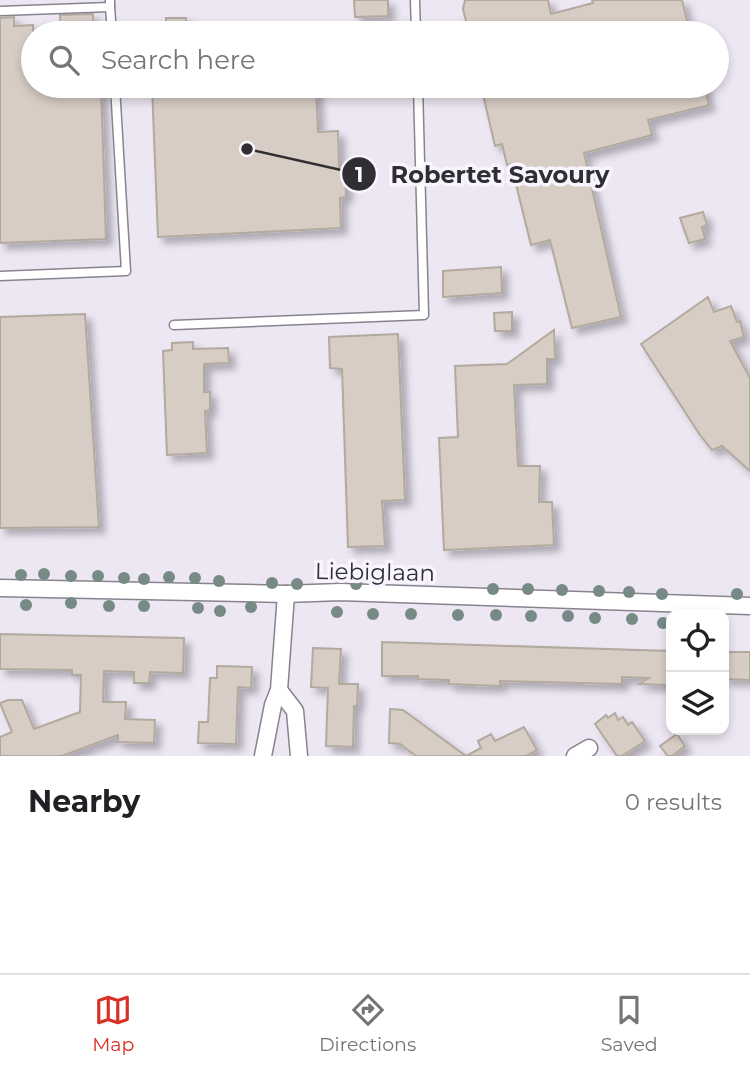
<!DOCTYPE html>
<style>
:root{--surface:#fff;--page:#f6f6f6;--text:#202124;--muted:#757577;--line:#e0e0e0;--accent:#d93025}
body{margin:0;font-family:Montserrat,sans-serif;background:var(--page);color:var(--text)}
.controls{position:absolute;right:21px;bottom:21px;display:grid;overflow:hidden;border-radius:14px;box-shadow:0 4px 10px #0003}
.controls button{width:63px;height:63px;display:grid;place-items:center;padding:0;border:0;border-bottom:2px solid var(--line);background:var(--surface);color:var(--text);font:35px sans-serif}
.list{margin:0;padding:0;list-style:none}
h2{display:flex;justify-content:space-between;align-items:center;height:91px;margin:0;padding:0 28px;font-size:30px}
h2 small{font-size:23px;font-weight:400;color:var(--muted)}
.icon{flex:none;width:38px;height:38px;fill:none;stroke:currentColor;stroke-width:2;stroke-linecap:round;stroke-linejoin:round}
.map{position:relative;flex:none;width:750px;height:756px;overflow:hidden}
.search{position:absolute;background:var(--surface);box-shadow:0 4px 10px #0003;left:21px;right:21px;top:21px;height:77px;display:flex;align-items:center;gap:18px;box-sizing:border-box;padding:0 24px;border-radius:38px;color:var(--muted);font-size:26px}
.sheet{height:217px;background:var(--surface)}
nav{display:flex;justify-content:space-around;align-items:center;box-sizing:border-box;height:98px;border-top:2px solid var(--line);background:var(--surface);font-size:19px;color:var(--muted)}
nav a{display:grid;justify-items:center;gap:4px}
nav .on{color:var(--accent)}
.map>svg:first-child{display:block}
.building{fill:#d7cdc4;stroke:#b2a99f;stroke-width:2;filter:url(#shadow)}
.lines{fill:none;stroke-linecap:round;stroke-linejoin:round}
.lane-casing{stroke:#88838e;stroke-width:11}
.street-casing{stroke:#88838e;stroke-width:19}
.lane{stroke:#fff;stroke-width:8}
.street{stroke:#fff;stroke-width:16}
.tree{fill:#778a86}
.labels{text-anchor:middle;stroke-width:7;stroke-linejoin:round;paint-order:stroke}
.street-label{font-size:23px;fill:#302e33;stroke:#f9f5ff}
.leader{fill:none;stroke:#302e33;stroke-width:2.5}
.callout-dot{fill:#302e33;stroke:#f9f5ff;stroke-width:2.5}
.mark-label{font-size:21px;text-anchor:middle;font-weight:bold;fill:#fff}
.callout-label{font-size:24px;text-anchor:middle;font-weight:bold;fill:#302e33;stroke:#f9f5ff;stroke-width:7;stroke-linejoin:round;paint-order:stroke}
</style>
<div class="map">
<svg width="750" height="756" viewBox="0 0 750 756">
<defs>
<filter id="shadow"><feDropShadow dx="6" dy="6" stdDeviation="3.5" flood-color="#0004"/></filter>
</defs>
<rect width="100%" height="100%" fill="#ede7f3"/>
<!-- building -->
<g class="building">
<path d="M354,0H388V16L355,17Z"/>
<path d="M465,0H548L551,14L593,3L592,0H682L690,33H469L463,9Z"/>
<path d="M93,14L94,33H61L60,15Z"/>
<path d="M14,17V26L33,25V86H101L106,239L0,243V18Z"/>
<path d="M166,18H186L187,33H166Z"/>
<path d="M152,86H316L318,132L338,131L339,167H345L346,197L340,198L341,228L158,237Z"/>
<path d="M481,86H704L709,105L648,120L652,135L584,153L621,317L572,328L550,240L531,245L511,164L507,165L502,144L495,146Z"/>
<path d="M703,212L707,225L702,227L705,239L689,243L680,218Z"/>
<path d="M501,267L502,293L443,297V271Z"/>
<path d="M708,297L714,312L731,306L737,322L740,321L744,337L730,341L750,378V471L722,446L712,450L700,435L641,344Z"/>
<path d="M512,312V331H495L494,313Z"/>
<path d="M85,314L99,527L0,528V317Z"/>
<path d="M554,330L555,359H547V384L514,385L518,466H540L539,502H552L554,545L444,550L439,438L458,437L455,366L507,364Z"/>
<path d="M398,334L405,500L382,501L385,546L348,547L342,369L330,368L329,337Z"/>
<path d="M193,342V349L228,348L229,363L204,364V392H210V410L205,411L207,453L167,455L163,351L172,350V343Z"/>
<path d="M0,634L184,638L183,673L150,672L149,683H134V672L104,671L103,702H126L125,719L155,720L154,743L118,742V735L62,756H0V737L12,732L0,703L8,700H22L34,729L80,712L81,675H72V670L0,669Z"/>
<path d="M382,642L670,651L669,685L639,684L649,678L622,677V684L500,681V686L449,684V680L418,679V676H382Z"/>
<path d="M313,648L341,649L339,684H358L357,706H354L353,747L326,746L328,688L311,687Z"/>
<path d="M724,652H750V680L724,679Z"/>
<path d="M217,666L252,667L251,688L238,687L236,744L198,743L199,722H208L210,678H217Z"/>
<path d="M390,709L403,710L466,756L481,748L478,741L491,734L495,741L524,727L537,750L526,756H416L400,744L389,743Z"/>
<path d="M615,713L618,720L623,717L628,725L632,722L645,741L622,756H617L595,724L606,715L608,718Z"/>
<path d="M677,734L685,746L672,756H668L660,746Z"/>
</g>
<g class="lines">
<defs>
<g id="lane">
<path d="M415,0L416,33"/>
<path d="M110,7L112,33"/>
<path d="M0,11L110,7V0"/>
<path d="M0,276L126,271L115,86"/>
<path d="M174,325L424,315L418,86"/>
</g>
<g id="street">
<path d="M0,588L286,594L340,592L750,606"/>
<path d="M279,690L295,711L299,756"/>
<path d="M263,756L273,705L279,690L286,594"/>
<path d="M575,756L589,748"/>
</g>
</defs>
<!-- lane casing -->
<use href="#lane" class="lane-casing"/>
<!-- street casing -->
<use href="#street" class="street-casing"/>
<!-- lane -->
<use href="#lane" class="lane"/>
<!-- street -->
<use href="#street" class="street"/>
</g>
<!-- trees -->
<g class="tree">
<circle cx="44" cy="574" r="6"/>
<circle cx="21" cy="575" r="6"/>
<circle cx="71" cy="576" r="6"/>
<circle cx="98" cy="576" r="6"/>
<circle cx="169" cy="577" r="6"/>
<circle cx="124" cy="578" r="6"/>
<circle cx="195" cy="578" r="6"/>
<circle cx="144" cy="579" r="6"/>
<circle cx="219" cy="581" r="6"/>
<circle cx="272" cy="583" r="6"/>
<circle cx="297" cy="584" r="6"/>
<circle cx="356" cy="584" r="6"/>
<circle cx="493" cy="589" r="6"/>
<circle cx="528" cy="589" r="6"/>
<circle cx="562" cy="590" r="6"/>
<circle cx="599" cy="591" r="6"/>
<circle cx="629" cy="592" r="6"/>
<circle cx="662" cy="594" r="6"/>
<circle cx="737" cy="594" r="6"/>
<circle cx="71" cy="603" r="6"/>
<circle cx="26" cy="605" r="6"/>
<circle cx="109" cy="606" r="6"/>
<circle cx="144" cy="606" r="6"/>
<circle cx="251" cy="607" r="6"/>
<circle cx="198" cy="608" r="6"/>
<circle cx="220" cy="611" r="6"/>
<circle cx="337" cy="612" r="6"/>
<circle cx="373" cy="614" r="6"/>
<circle cx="411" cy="614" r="6"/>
<circle cx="458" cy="615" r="6"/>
<circle cx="496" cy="615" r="6"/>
<circle cx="531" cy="616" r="6"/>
<circle cx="568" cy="616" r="6"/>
<circle cx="595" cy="618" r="6"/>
<circle cx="632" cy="619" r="6"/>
<circle cx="663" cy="623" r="6"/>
</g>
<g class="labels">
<!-- street labels -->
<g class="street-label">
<text transform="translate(375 572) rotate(1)" y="8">Liebiglaan</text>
</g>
</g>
<!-- callouts -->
<path class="leader" d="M247 149L359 174"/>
<g class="callout-dot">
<circle cx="247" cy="149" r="7"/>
<circle cx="359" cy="174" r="18"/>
</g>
<g class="mark-label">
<text x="359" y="182">1</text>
</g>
<g class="callout-label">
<text x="500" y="183">Robertet Savoury</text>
</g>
</svg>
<div class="controls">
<button><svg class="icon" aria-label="locate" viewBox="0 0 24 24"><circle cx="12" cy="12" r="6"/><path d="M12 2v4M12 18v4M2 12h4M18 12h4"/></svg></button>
<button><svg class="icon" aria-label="layers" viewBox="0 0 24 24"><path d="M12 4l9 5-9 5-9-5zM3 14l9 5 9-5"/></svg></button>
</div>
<div class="search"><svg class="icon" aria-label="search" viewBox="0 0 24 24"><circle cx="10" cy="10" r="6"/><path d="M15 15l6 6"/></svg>Search here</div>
</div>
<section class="sheet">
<h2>Nearby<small>0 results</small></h2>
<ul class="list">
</ul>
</section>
<nav>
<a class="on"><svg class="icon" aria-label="map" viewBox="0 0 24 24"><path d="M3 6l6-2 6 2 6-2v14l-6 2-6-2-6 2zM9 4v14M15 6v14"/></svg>Map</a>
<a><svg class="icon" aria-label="directions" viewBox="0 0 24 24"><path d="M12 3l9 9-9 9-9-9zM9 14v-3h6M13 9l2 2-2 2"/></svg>Directions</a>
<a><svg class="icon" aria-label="saved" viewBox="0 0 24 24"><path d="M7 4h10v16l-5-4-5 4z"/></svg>Saved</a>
</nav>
